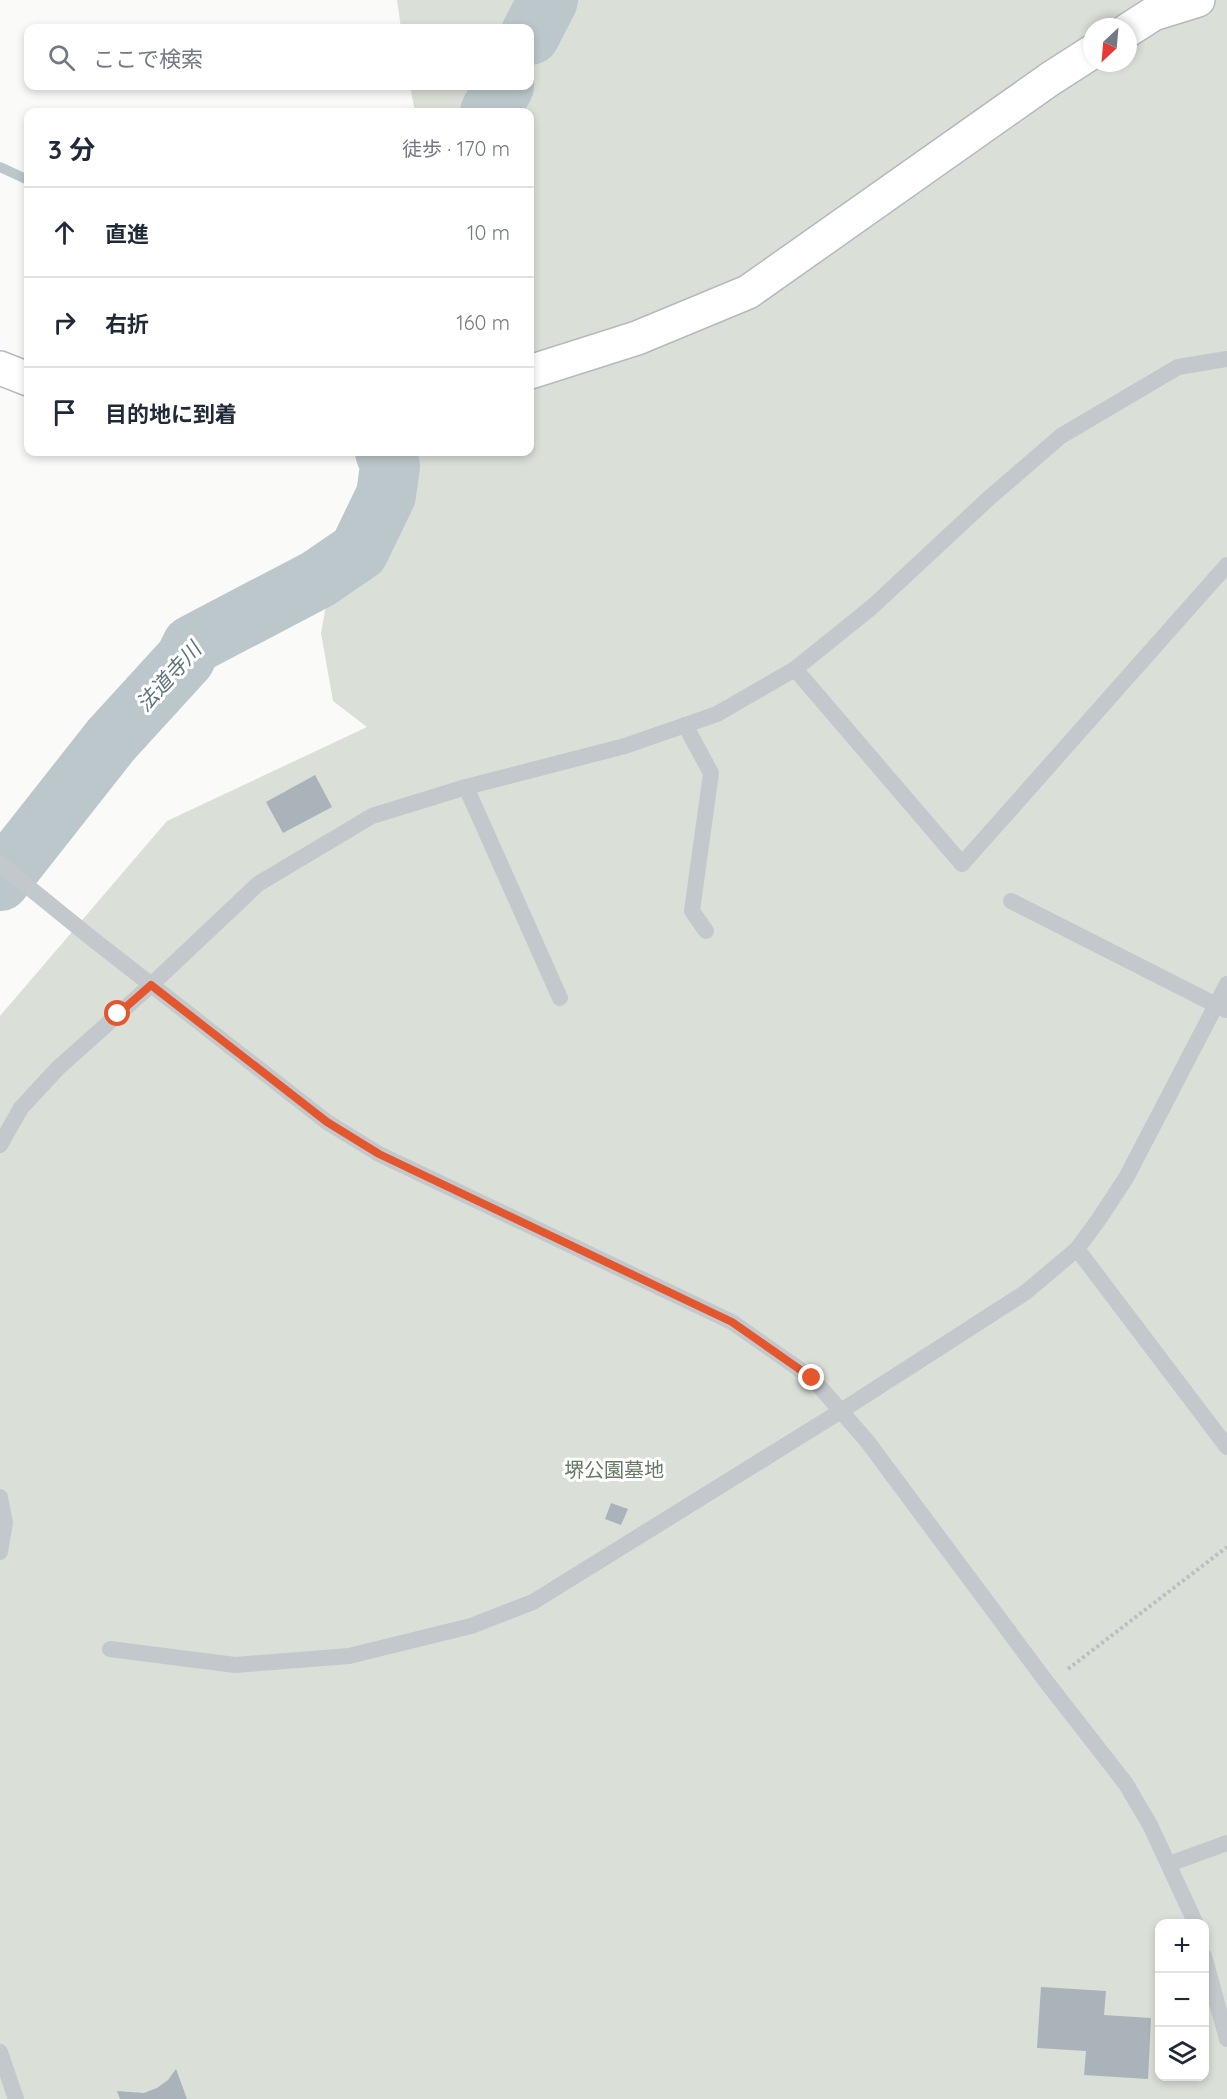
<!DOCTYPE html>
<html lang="ja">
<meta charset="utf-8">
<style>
:root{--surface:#fff;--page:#f6f6f7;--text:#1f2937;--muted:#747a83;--line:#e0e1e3}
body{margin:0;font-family:Quicksand,"Noto Sans JP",sans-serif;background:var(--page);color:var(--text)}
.controls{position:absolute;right:18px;bottom:18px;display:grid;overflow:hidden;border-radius:12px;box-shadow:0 3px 9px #0003}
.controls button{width:54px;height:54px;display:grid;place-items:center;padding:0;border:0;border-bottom:2px solid var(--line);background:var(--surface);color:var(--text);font:30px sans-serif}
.compass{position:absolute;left:1083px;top:18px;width:54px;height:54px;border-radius:50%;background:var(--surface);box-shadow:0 3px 9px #0003;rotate:206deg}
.stop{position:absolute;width:18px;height:18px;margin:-14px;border:4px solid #e4572e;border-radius:50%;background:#fff}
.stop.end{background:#e4572e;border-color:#fff;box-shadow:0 2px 6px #0008}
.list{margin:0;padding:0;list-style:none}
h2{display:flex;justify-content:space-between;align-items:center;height:78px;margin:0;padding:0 24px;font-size:26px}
h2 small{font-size:20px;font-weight:400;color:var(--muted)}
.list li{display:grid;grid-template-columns:39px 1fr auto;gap:18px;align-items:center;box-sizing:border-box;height:90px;padding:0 24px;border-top:2px solid var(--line)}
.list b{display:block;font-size:22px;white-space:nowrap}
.list em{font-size:20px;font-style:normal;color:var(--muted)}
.icon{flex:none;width:33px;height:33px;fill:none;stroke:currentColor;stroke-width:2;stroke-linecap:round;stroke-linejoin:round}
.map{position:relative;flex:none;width:1227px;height:2099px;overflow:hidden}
.search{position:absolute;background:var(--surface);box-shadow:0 3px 9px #0003;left:24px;top:24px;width:510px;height:66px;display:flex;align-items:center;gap:15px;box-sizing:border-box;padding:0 21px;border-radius:12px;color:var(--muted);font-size:22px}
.panel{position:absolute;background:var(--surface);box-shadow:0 3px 9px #0003;left:24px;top:108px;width:510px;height:348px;border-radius:12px}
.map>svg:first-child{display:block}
.green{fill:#dadfd7;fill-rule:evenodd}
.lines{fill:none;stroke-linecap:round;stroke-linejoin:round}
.stream{stroke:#bbc7cb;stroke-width:10}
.river{stroke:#bbc7cb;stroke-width:60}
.building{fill:#aab3b9}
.secondary-casing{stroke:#b3babf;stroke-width:36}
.path{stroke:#bbbfc2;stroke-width:4;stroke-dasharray:3 3;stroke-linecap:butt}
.lane{stroke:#c3c8cc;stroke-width:16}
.secondary{stroke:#fff;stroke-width:33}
.route{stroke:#e4572e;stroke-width:8}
.labels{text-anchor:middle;stroke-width:6;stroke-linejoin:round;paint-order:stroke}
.park-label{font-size:20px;fill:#687a64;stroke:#fff}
.water-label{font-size:21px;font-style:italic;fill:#60757c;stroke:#fff}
</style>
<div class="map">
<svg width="1227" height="2099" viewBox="0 0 1227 2099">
<rect width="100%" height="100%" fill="#fafaf8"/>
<!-- green -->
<path class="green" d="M397,0H1227V2099H0V1016L167,821L367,727L333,701L321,633L332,572L371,481L377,452H530V112H415L410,86H530V28H401ZM1092,27H1128V63H1092ZM1160,1924H1204V2076H1160Z"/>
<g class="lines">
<!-- stream -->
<path class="stream" d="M0,167L28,180"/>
<!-- river -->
<g class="river">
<path d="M530,35L548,0"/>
<path d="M490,112L504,86"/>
<path d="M0,881L111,740L185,659L192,645L318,579L359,551L386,495L390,466L385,452"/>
</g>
</g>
<!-- building -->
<g class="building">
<path d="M315,775L332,807L283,833L266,802Z"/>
<path d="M611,1503L628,1509L621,1525L605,1519Z"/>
<path d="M1041,1987L1106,1991L1104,2015L1151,2018L1148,2079L1084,2075L1086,2051L1037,2048Z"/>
<path d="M176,2069L187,2099H120L117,2091L144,2093L157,2088L168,2080Z"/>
</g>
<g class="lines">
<defs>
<g id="secondary">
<path d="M1128,30L1153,14L1198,0"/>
<path d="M0,368L28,379"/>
<path d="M530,372L637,338L748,292L1050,79L1092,52"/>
</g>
</defs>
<!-- secondary casing -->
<use href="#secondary" class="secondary-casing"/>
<!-- path -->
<path class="path" d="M1068,1669L1227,1547"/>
<!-- lane -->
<g class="lane">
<path d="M795,669L962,864L1227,565"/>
<path d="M685,725L711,773L692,911L706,931"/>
<path d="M466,787L560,998"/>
<path d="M0,864L90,937L327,1122L379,1154L732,1322L812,1378L867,1441L1048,1684L1126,1784L1150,1825L1196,1924"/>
<path d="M1011,901L1226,1010"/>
<path d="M0,1145L21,1108L58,1068L151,985L258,884L372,816L466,787L625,746L717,714L795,669L872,607L988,499L1061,436L1178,367L1227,359"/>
<path d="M1077,1249L1227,1447"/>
<path d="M0,1497L5,1523L0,1552"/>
<path d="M110,1649L235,1665L349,1656L471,1626L533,1602L841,1411L1026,1292L1077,1249L1099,1219L1126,1178L1227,984"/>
<path d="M1169,1864L1227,1843"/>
<path d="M1204,1956L1227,2039"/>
<path d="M0,2052L16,2099"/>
</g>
<!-- secondary -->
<use href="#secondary" class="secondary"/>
</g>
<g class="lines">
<!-- route -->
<path class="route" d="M118,1014L151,985L327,1122L379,1154L732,1322L812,1378"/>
</g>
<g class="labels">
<!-- park labels -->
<g class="park-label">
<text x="614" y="1477">堺公園墓地</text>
</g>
<!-- water labels -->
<g class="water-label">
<text transform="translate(169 677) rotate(-48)" y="7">法道寺川</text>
</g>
</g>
</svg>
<div class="controls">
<button>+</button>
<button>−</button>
<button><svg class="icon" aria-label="layers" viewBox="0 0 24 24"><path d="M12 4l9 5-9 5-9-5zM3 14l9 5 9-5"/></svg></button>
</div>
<svg class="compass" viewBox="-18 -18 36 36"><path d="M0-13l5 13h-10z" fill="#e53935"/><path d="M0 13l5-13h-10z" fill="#747a83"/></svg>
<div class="stop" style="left:118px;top:1014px"></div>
<div class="stop end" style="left:812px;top:1378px"></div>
<div class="search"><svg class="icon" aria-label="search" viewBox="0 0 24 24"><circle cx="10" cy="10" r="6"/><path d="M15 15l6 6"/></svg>ここで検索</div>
<section class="panel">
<h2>3 分<small>徒歩 · 170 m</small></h2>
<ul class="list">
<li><svg class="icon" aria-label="ahead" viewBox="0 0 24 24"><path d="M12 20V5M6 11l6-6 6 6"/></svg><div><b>直進</b></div><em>10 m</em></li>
<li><svg class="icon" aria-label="right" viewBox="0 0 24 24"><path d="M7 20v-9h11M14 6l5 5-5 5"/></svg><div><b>右折</b></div><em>160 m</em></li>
<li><svg class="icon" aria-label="arrive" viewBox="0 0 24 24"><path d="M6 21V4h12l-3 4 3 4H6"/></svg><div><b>目的地に到着</b></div></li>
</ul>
</section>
</div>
